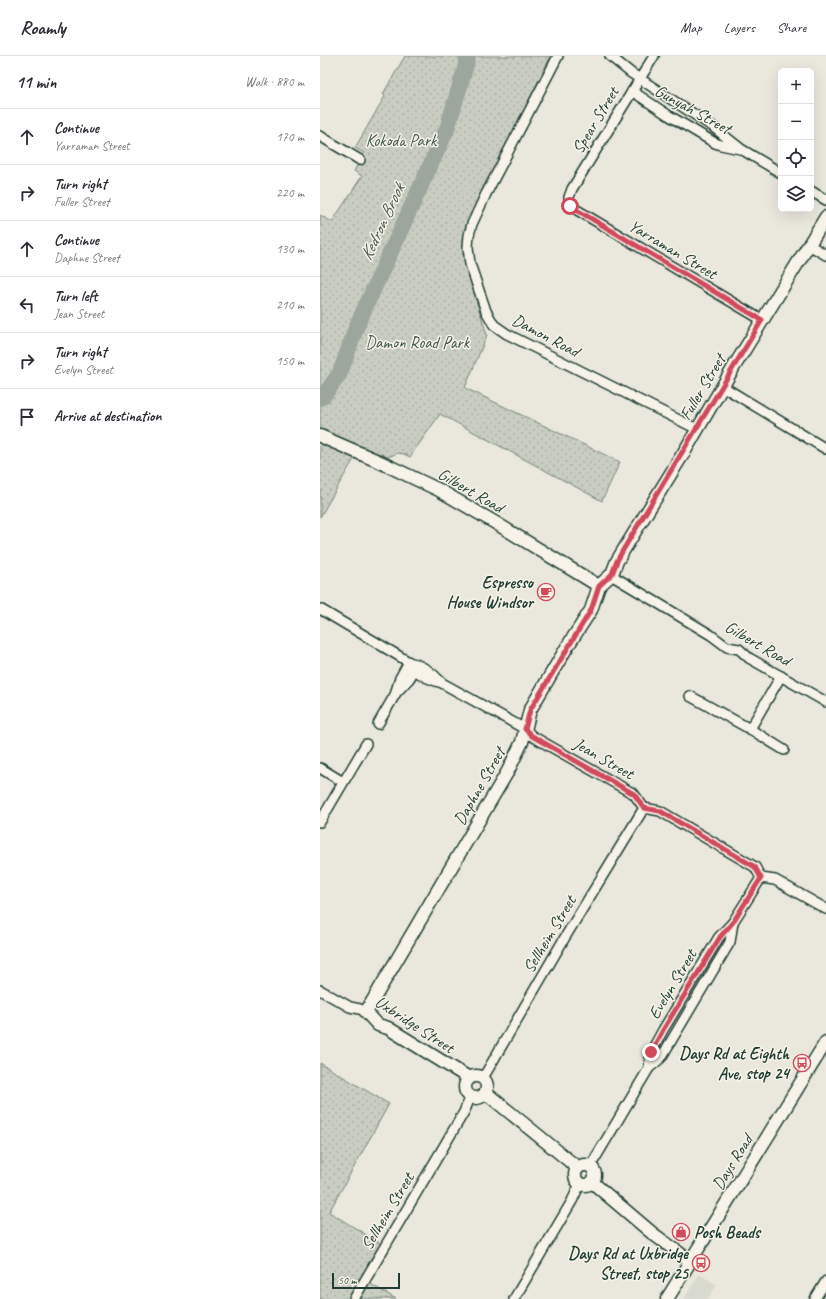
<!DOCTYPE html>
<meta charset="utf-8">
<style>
:root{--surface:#fff;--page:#f7f7f7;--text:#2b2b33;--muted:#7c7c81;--line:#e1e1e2}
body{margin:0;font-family:Caveat,sans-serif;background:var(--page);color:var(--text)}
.controls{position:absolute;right:12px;top:12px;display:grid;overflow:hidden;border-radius:6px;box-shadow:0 4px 16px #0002}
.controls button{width:36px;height:36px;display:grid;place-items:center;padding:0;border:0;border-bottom:1px solid var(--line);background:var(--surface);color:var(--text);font:20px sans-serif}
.scale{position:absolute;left:12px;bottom:10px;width:68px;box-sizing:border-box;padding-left:4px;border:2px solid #1f3d34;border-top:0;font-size:11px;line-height:14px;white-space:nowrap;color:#1f3d34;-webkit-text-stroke:3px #f7f3e8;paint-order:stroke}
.stop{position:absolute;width:12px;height:12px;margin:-9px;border:3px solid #d1495b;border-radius:50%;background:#fff}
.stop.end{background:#d1495b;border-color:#fff;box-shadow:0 1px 4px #0008}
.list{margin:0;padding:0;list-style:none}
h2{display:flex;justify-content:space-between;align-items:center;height:52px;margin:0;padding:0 16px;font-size:17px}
h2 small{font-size:13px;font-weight:400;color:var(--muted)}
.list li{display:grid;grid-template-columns:26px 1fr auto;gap:12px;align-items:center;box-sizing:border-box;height:56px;padding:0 16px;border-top:1px solid var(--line)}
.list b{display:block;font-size:15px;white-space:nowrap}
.list p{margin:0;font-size:13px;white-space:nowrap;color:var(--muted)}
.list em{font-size:13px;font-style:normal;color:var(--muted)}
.icon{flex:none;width:22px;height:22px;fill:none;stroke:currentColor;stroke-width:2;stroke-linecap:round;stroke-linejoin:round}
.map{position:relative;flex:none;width:506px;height:1243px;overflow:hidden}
header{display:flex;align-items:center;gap:24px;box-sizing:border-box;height:56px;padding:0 20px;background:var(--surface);border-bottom:1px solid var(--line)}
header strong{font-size:19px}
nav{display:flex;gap:22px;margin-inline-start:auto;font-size:14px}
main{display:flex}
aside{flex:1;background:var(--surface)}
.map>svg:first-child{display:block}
.built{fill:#d9dacf}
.green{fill:url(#green-dots);stroke:#74847a}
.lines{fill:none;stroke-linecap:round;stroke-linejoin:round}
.river{stroke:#9ca69c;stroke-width:16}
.street-casing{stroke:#1f3d34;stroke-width:12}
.secondary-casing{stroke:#1f3d34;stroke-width:15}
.street{stroke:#f7f3e8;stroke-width:9}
.secondary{stroke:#f7f3e8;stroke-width:12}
.route{stroke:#d1495b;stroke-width:5}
.labels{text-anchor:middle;stroke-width:3;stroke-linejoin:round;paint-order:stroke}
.street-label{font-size:17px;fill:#1f3d34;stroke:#f7f3e8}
.park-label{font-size:17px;fill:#415a50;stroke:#f7f3e8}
.poi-label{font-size:17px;font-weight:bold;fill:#1f3d34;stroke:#f7f3e8;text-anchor:end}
.water-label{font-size:18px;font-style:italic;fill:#445c53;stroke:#f7f3e8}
</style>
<header>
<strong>Roamly</strong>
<nav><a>Map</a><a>Layers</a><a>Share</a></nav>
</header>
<main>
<aside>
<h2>11 min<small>Walk · 880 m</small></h2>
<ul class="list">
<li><svg class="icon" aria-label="ahead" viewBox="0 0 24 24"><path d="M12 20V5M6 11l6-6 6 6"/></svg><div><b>Continue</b><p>Yarraman Street</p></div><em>170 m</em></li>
<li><svg class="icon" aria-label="right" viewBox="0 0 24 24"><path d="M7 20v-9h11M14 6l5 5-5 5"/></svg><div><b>Turn right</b><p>Fuller Street</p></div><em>220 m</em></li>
<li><svg class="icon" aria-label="ahead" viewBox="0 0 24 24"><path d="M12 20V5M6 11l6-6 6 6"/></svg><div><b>Continue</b><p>Daphne Street</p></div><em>130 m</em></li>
<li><svg class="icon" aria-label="left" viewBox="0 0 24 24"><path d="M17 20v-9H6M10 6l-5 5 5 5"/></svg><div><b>Turn left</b><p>Jean Street</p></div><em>210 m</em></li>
<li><svg class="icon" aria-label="right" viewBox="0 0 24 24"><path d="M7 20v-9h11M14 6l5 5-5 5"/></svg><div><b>Turn right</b><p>Evelyn Street</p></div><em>150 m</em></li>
<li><svg class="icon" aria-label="arrive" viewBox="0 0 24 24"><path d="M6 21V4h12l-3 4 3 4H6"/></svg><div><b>Arrive at destination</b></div></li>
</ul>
</aside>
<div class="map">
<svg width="506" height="1243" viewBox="0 0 506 1243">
<defs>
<pattern id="green-dots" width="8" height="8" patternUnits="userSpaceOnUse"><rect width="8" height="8" fill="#c8ccc1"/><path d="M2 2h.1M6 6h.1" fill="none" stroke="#abb0a6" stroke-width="1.8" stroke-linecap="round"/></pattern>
</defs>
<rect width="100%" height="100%" fill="#eae8dd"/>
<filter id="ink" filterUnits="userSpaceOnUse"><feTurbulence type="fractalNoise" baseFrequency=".025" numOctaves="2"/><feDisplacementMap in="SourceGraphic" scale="8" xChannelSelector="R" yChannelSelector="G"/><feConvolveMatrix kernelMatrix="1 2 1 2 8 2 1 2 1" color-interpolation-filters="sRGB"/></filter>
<g filter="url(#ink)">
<!-- built -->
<path class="built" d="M379,1218L397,1229L388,1243H364Z"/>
<!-- green -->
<g class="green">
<path d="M85,0H231L143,176L145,208L167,279L145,332L300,406L282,445L120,358L90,401L84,398L78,397L68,401L41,391L0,461V159L12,166L42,120L34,115L44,97L35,92L65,40L63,38Z"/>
<path d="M0,1007L69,1048L9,1156L63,1189L42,1223L76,1243H0Z"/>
</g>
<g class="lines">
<!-- river -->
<path class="river" d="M0,342L5,338L20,317L38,267L127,73L144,16L148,0"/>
<defs>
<g id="street">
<path d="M238,0L166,138L152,168L149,179L148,191L150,208L166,255L174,269L187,278L377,373"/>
<path d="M290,0L311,17L392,70L421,93L461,117"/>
<path d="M334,0L252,133L249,141V147L257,154L442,264"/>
<path d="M312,35L348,59L395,87L401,89L420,93"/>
<path d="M0,80L40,104"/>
<path d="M491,135L506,144"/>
<path d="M489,189L506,199"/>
<path d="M402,330L506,393"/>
<path d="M291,519L391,579L407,591L419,593L429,602L506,646"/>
<path d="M0,553L89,606C103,609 112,616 121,626"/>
<path d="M89,606C97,619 108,623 122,627L205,673L212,680L314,738L324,752L340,755L435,811L441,822L455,824L506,853"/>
<path d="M76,635L80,622L89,606"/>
<path d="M370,640L430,673L464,694"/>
<path d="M58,668L76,637L89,623L97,610"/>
<path d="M430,673L461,620"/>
<path d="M0,712L23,726"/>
<path d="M0,766L46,688"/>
<path d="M0,934L30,951L40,953L46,956"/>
<path d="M329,1012L331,996L343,974L399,881L413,866L441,822"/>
<path d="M163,1022L244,883L324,752"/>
<path d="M270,1111L329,1012L341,1002L410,886L413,866"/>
<path d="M34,1243L144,1056L151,1040"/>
<path d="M194,1243L252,1145L260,1128"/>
<path d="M495,1243L506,1225"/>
</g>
<g id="secondary">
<path d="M0,380L60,406L119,434L174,466L279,530"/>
<circle cx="156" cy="1031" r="11"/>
<path d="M149,1022L68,972L58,969L46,956L188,715L202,686L210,654L247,591L271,554L279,530L292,518L297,505L303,495L366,393L415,309L506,161"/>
<path d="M166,1037L258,1112"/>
<circle cx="265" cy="1119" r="10"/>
<path d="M272,1126L332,1177L370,1205"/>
<path d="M347,1243L506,986"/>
</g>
</defs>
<!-- street casing -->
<use href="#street" class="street-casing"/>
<!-- secondary casing -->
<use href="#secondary" class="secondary-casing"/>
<!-- street -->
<use href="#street" class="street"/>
<!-- secondary -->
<use href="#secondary" class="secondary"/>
</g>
</g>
<g class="lines" filter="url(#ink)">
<!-- route -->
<path class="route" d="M250,150L442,264L303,494L297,505L292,518L279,530L271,554L210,654L205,673L212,680L314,738L324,752L340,755L435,811L441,822L413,866L400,881L343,974L331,996"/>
</g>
<!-- icons -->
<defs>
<symbol id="cafe-ring" viewBox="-11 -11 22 22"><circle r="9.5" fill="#f7f3e8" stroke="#d1495b" stroke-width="1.5"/><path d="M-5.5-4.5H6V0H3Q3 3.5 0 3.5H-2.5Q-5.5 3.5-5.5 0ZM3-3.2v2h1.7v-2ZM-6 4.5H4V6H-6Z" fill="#d1495b"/></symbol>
<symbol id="bus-ring" viewBox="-11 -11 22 22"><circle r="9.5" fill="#f7f3e8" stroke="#d1495b" stroke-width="1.5"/><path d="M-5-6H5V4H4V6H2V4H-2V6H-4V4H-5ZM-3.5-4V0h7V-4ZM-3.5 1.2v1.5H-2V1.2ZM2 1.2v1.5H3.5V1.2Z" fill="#d1495b"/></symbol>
<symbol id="shop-ring" viewBox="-11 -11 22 22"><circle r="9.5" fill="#f7f3e8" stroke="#d1495b" stroke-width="1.5"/><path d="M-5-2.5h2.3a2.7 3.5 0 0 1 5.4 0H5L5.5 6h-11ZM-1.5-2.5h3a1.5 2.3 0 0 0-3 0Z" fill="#d1495b"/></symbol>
</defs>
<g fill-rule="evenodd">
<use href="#cafe-ring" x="216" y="526" width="20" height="20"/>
<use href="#bus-ring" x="472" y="997" width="20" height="20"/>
<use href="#shop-ring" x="351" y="1166" width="20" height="20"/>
<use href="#bus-ring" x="371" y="1197" width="20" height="20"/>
</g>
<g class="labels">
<!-- street labels -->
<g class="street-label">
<text transform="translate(373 53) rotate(29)" y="6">Gunyah Street</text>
<text transform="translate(275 64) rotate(-59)" y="6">Spear Street</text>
<text transform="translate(353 193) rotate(31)" y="6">Yarraman Street</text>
<text transform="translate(226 279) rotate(28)" y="6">Damon Road</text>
<text transform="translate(382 331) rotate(-59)" y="6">Fuller Street</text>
<text transform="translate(151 434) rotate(30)" y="6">Gilbert Road</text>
<text transform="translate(438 587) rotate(30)" y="6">Gilbert Road</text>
<text transform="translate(284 702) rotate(30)" y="6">Jean Street</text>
<text transform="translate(159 730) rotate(-60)" y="6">Daphne Street</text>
<text transform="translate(229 878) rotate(-59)" y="6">Sellheim Street</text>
<text transform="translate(352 928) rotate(-59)" y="6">Evelyn Street</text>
<text transform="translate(95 968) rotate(33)" y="6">Uxbridge Street</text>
<text transform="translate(412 1106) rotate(-58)" y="6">Days Road</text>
<text transform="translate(67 1155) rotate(-59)" y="6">Sellheim Street</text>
</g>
<!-- park labels -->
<g class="park-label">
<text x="81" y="90">Kokoda Park</text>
<text x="97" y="292">Damon Road Park</text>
</g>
<!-- poi labels -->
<g class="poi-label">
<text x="213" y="532">Espresso<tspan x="213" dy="20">House Windsor</tspan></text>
<text x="469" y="1003">Days Rd at Eighth<tspan x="469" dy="20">Ave, stop 24</tspan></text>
<text x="374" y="1182" text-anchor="start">Posh Beads</text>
<text x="368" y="1203">Days Rd at Uxbridge<tspan x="368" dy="20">Street, stop 25</tspan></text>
</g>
<!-- water labels -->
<g class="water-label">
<text transform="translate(62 166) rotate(-65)" y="6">Kedron Brook</text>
</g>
</g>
</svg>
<div class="controls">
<button>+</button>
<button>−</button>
<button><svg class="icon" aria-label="locate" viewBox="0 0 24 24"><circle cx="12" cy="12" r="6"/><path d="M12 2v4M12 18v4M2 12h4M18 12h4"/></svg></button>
<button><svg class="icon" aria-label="layers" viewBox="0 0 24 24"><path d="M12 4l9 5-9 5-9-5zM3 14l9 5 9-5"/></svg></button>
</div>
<div class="scale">50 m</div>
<div class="stop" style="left:250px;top:150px"></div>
<div class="stop end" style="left:331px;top:996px"></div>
</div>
</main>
